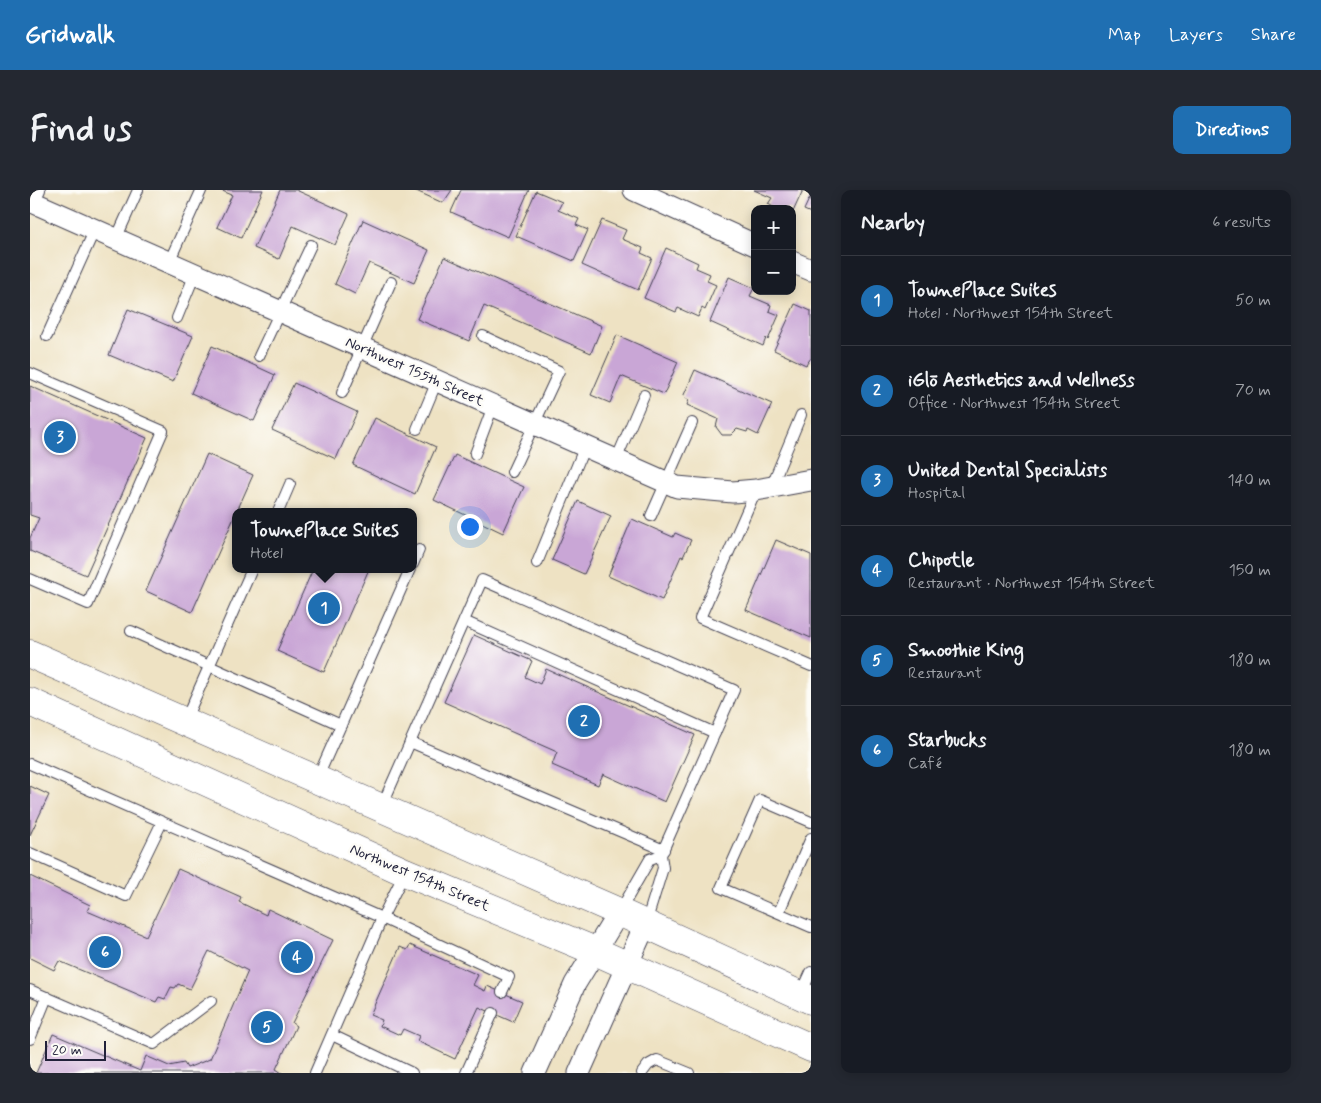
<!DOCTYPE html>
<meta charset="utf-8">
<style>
:root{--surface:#171b24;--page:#242831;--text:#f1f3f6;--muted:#9ea1a6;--line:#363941;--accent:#1f6fb2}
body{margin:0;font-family:Mynerve,sans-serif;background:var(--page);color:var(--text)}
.controls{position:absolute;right:15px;top:15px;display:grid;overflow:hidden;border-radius:10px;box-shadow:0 2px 12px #0003}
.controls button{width:45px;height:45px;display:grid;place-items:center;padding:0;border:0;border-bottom:1px solid var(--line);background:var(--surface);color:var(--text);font:25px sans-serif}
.scale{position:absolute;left:15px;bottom:12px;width:61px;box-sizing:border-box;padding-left:5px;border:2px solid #22223b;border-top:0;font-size:14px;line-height:18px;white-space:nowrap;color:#22223b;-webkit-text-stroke:4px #fdfcf7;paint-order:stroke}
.you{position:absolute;left:439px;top:336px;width:18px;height:18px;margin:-12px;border:4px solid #fff;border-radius:50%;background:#1a73e8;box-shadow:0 0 0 8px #1a73e833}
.badge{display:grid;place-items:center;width:32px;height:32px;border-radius:50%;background:var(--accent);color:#fff;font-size:16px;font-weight:700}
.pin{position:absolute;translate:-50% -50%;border:2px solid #fff;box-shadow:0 1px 5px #0006}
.popup{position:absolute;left:202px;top:318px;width:185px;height:65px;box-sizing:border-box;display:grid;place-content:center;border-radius:10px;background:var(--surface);filter:drop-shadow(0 1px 4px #0005);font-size:16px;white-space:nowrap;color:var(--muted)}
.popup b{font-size:19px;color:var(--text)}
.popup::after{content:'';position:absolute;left:50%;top:100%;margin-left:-10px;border:10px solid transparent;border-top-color:var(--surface)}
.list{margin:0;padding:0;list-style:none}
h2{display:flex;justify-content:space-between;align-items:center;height:65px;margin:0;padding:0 20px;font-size:21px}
h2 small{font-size:16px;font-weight:400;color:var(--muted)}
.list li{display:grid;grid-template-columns:32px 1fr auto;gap:15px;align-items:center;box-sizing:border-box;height:90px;padding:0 20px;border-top:1px solid var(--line)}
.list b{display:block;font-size:19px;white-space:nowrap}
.list p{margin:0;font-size:16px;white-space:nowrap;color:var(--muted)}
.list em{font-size:16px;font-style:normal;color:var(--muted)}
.map{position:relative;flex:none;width:781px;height:883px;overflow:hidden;border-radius:10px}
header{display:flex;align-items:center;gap:30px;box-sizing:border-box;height:70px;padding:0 25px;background:var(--accent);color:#fff}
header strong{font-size:24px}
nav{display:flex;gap:28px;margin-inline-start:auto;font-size:18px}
.intro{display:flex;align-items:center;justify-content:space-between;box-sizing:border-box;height:120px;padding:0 30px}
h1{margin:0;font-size:35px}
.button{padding:12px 22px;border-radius:10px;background:var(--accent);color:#fff;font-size:18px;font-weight:700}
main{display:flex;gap:30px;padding:0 30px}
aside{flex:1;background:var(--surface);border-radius:10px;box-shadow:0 2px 12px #0003}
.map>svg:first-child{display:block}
.building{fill:#c9a6d6}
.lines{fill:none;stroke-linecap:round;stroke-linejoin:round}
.lane-casing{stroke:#413f4f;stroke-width:12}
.street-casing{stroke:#413f4f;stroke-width:23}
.secondary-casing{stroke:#413f4f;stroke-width:29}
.lane{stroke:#fff;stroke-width:10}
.street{stroke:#fff;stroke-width:21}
.secondary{stroke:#fff;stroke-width:28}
.labels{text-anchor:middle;stroke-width:5;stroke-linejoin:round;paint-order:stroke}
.street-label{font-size:15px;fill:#22223b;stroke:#fdfcf7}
</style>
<header>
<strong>Gridwalk</strong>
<nav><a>Map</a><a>Layers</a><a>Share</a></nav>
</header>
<div class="intro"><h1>Find us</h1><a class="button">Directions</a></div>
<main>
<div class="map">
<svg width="781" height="883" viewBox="0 0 781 883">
<rect width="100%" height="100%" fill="#fdfcf7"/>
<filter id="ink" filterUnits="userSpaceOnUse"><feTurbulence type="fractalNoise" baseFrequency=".02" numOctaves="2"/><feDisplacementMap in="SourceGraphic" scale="10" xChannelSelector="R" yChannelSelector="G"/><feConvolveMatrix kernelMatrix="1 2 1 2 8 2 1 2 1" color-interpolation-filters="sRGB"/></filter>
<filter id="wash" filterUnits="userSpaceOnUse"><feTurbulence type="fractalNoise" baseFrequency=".0096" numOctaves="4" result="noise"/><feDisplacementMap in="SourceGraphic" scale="20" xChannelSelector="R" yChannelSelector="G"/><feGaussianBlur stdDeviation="1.12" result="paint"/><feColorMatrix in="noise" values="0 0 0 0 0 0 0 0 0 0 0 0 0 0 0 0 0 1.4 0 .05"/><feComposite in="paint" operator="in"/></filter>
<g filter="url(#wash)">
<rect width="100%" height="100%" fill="#eee2c3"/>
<g id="blocks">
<!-- building -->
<g class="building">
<path d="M190,0H233L211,48L187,37L202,5Z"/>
<path d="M250,0H266L319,24L305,55L263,36L249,69L224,58Z"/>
<path d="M384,0H422L413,13Z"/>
<path d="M431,0H499L478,47L421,22Z"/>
<path d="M724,0H773L762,24V19H747L738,14L742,8Z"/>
<path d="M506,1L532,12L528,20L549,29L546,35L558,40L544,71L486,46Z"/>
<path d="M781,5V23L774,20Z"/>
<path d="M333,30L399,60L384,93L339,73L325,104L305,94Z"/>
<path d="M572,30L596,40L592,49L613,58L611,63L622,68L608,100L552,75Z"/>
<path d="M636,58L668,73L666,78L680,84L677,91L686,95L675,120L672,118L668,127L648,118L646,122L614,108Z"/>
<path d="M414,67L572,136L561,163L454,116L439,151L387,129Z"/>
<path d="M699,87L724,98L720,106L741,115L739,121L749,125L738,150L736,148L733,156L680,132Z"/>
<path d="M765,114L781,121V168L776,175L744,160Z"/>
<path d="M98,119L163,146L143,192L79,165Z"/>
<path d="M587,145L648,172L634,204L591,186L580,213L561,205Z"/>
<path d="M182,156L245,185L224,231L161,203Z"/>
<path d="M665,180L742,214L728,245L718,240L717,242L707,239L701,245H692L686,237L688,229L657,215L659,210L653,207Z"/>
<path d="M264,193L327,222L306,269L242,240Z"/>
<path d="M0,196L117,248L56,385L0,361V348L9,328L0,325Z"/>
<path d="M345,228L406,257L385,304L323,275Z"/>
<path d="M177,264L223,285L162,422L116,401Z"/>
<path d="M425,265L494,297L473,343L404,310Z"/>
<path d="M548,311L581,326L554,384L522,370Z"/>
<path d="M602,329L643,347L645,343L661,350L653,367L651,366L632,410L578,386Z"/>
<path d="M746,350L781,365V448L716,420Z"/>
<path d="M283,379H339L294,482L247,461Z"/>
<path d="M444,445L502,471L495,487L510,494L516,479L665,545L635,612L573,584L568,595L522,575L527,562L414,512Z"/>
<path d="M0,596L19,605L0,645Z"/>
<path d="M148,679L211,707L209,712L236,725L238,719L303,750L262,833L266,836L246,879L252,883H6L23,844L110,881L116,866L139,876L154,873L157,878L180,869L218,781L179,761L160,799L148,794L145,798L141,797L135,809L129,807L126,812L29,771L24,780L0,768V686L60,715L57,721L116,746Z"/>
<path d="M380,755L448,785L443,795L455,801L457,796L492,811L483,832L449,817L425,869L387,851L389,846L373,839L370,845L350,836L352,830L340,825L370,757L377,760Z"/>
</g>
</g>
</g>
<g filter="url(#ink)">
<use href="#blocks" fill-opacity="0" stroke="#413f4f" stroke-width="1"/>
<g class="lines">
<defs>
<g id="lane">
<path d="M3,15L10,0"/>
<path d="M86,49L108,0"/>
<path d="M139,72L171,1"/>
<path d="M147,128L165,84"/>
<path d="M17,146L65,39"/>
<path d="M453,146L529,181L482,282"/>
<path d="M229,166L281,55"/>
<path d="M0,183L133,241L58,414L0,389"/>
<path d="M312,203L361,92"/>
<path d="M387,239L407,191"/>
<path d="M445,264L463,216"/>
<path d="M586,270L614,205"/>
<path d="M741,297L771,225"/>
<path d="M726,300L670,428L781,476"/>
<path d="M248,322L260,294"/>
<path d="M621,326L662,233"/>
<path d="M507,373L555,256"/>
<path d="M383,374L389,360"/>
<path d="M434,431L685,543"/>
<path d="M101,441L311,535L380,379"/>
<path d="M155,531L222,379"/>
<path d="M380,552L634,660"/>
<path d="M0,574L352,728L374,684"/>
<path d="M287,589L311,535"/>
<path d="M351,618L452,390L704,500L631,665L633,678L616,733"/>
<path d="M781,632L730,610L691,698L781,737"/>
<path d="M0,663L96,706L132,632"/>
<path d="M590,721L620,669L631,665"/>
<path d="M749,722L781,648"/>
<path d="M0,800L124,854L181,811"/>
<path d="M771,804L781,782"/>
<path d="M302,845L382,883"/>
<path d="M0,849L17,807"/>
<path d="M285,883L352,728L479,787L472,802"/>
<path d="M436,883L463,823"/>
<path d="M612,883L618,875L627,870L659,883"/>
</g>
<g id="street">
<path d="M604,0L725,55"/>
<path d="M0,11L647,297L703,302L726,300L781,290"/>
<path d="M762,72L781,80"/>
<path d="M505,883L545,794L589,722"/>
<path d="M549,883L615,735"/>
</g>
<g id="secondary">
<path d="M0,464L589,722L781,810"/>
<path d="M0,512L375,682L565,761L781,858"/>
</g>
</defs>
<!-- lane casing -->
<use href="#lane" class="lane-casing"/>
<!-- street casing -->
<use href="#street" class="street-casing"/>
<!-- secondary casing -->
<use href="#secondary" class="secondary-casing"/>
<!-- lane -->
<use href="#lane" class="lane"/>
<!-- street -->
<use href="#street" class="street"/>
<!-- secondary -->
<use href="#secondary" class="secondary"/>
</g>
</g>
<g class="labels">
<!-- street labels -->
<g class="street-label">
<text transform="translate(385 181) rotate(24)" y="5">Northwest 155th Street</text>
<text transform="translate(390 687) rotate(23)" y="5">Northwest 154th Street</text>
</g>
</g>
</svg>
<div class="controls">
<button>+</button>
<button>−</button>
</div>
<div class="scale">20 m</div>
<div class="you"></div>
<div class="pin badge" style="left:294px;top:418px">1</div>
<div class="popup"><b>TownePlace Suites</b>Hotel</div>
<div class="pin badge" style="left:554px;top:531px">2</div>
<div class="pin badge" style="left:30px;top:247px">3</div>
<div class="pin badge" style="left:267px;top:767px">4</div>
<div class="pin badge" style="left:237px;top:837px">5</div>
<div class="pin badge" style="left:75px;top:762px">6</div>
</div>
<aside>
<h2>Nearby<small>6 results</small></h2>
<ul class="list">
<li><span class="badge">1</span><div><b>TownePlace Suites</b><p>Hotel · Northwest 154th Street</p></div><em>50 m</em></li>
<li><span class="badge">2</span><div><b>iGlō Aesthetics and Wellness</b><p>Office · Northwest 154th Street</p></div><em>70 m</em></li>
<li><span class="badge">3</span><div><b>United Dental Specialists</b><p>Hospital</p></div><em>140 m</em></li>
<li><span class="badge">4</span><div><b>Chipotle</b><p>Restaurant · Northwest 154th Street</p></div><em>150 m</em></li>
<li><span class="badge">5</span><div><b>Smoothie King</b><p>Restaurant</p></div><em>180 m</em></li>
<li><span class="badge">6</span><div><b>Starbucks</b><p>Café</p></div><em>180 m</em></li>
</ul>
</aside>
</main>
